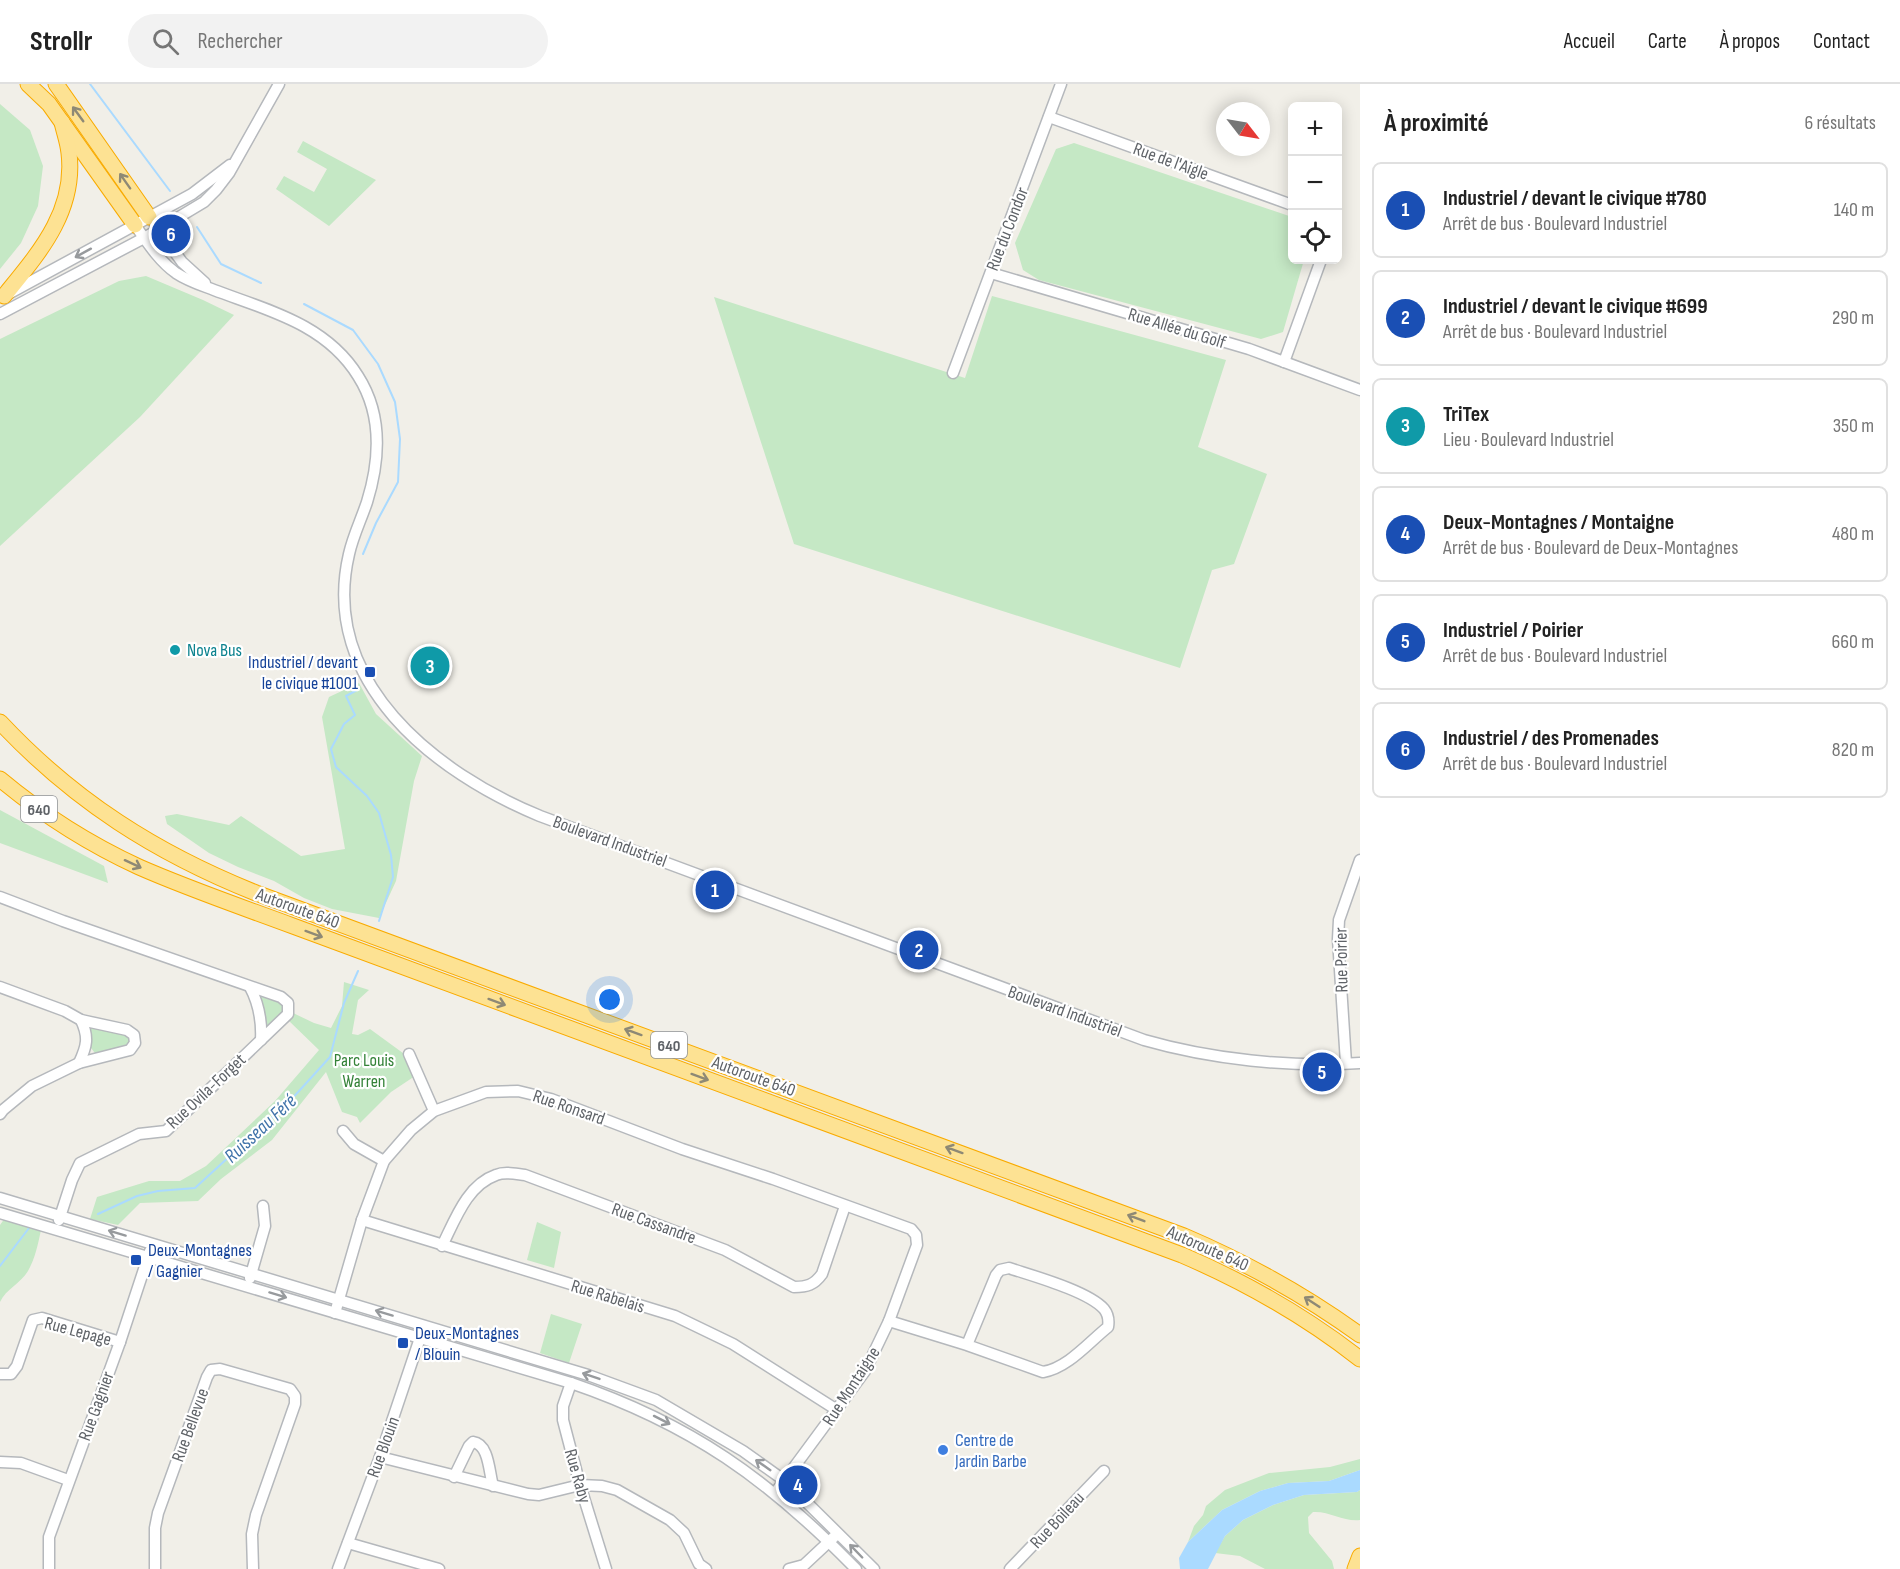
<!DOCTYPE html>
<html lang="fr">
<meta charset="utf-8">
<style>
:root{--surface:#fff;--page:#f2f2f2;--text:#222;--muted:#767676;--line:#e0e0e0;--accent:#0b8043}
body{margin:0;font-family:"Sofia Sans Condensed",sans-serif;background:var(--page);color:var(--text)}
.controls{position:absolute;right:18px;top:18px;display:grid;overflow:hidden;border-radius:9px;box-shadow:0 3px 15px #0003}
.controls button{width:54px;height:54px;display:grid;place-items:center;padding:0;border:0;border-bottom:2px solid var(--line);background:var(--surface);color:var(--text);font:30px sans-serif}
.compass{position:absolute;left:1216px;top:18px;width:54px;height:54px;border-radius:50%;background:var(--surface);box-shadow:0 3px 15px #0003;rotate:121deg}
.you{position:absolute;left:610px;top:916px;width:21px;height:21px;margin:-15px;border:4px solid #fff;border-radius:50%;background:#1a73e8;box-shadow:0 0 0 9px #1a73e833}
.badge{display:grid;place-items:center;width:39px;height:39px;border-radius:50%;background:var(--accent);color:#fff;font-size:20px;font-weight:700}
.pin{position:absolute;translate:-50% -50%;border:3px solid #fff;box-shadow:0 2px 6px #0006}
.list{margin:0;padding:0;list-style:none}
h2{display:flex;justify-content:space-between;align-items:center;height:78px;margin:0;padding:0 24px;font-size:26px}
h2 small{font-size:20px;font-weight:400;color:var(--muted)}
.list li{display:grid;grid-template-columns:39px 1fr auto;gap:18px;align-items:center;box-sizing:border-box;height:96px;margin:0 12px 12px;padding:0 12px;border:2px solid var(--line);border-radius:9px}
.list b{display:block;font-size:22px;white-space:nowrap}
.list p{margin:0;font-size:20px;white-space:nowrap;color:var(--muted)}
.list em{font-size:20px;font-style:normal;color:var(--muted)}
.icon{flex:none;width:33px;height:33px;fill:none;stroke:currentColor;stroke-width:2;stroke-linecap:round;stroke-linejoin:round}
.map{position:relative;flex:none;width:1360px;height:1485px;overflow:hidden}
header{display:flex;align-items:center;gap:36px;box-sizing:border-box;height:84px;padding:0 30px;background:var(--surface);border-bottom:2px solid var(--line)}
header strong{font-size:28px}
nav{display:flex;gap:33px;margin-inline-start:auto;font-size:21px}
.search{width:420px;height:54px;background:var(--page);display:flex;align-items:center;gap:15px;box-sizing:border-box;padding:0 21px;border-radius:33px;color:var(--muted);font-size:22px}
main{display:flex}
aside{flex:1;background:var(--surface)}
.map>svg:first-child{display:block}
.green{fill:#c5e8c5}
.water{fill:#aadaff}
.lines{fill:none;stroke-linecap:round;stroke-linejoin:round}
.stream{stroke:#aadaff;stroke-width:2}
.minor-casing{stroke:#b5b8bc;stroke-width:13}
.highway-casing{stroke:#f9ab00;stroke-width:17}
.minor{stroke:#fff;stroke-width:10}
.highway{stroke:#fde293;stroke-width:15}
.oneway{stroke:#8e8975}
.oneway2{stroke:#979a9d}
.culture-dot{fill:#0f9aa8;stroke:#fff;stroke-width:2}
.transit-dot{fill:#1a4fb4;stroke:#fff;stroke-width:2}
.shop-dot{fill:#3f7fe0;stroke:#fff;stroke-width:2}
.labels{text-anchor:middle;stroke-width:4.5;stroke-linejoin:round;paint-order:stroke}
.shield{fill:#fff;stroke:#8f9295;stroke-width:1.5}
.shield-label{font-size:16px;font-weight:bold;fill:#5f6368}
.street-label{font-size:18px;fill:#5f6368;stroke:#fff}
.culture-label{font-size:18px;fill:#0d838f;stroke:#fff;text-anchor:start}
.transit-label{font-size:18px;fill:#164399;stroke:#fff;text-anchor:start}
.park-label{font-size:18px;fill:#348238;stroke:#fff}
.shop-label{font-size:18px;fill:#366cbe;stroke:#fff;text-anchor:start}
.water-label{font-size:20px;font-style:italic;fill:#4174aa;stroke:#fff}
</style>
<header>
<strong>Strollr</strong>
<div class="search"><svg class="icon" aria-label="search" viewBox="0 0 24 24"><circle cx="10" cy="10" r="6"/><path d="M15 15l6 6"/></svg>Rechercher</div>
<nav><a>Accueil</a><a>Carte</a><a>À propos</a><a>Contact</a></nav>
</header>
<main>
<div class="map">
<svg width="1360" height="1485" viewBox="0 0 1360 1485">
<rect width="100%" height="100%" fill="#f1efe8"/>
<!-- green -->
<g class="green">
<path d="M0,20L30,46L43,82L38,122L21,159L0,185Z"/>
<path d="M303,57L376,96L329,142L276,105L284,92L314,108L327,85L297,68Z"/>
<path d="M1074,59L1292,133V176H1304L1283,248L1261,255L1039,196L1023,186L1015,159L1056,65Z"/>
<path d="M146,192L203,216L234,231L140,333L0,462V255L119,197Z"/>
<path d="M992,212L1226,276L1198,363L1267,390L1234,480L1212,486L1180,584L794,460L714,213L965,294Z"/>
<path d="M359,599L376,630L422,672L414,697L396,797L379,834L332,825L304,814L274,797L238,783L209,769L167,740L165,732L177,730L229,741L241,732L301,772L345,765L322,633L329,613Z"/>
<path d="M0,726L104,782L108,799L0,759Z"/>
<path d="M344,898L369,906L358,916L352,950L358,951L370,945L407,972L415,992L391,1008L360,1039L357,1033L342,1028L326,988L272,1056L221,1095L198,1117L140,1119L118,1141L90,1135L97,1113L149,1097H180L206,1082L275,1017L319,966L288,936L291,928L314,939L331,944L342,922Z"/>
<path d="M261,909L281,913L288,930L270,945L262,939L256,916Z"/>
<path d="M97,939L127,946L135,959L99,974L87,959L86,948Z"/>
<path d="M5,1134L41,1146C38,1160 35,1175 28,1187C21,1199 6,1205 0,1218V1141Z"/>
<path d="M537,1138L561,1148L554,1184L527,1176Z"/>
<path d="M551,1230L582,1240L569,1279L540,1269Z"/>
<path d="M1360,1375V1386L1329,1397L1288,1399L1260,1407L1222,1426L1188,1458L1194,1442L1203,1431L1206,1422L1225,1406L1269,1389L1330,1383Z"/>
<path d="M1360,1406V1436C1344,1438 1330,1427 1313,1428L1308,1433L1309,1449L1332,1477L1334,1485H1265L1240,1472L1215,1469L1225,1452L1243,1436L1273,1421L1304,1411L1357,1408Z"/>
</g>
<!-- water -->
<path class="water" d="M1360,1386V1406L1357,1408L1304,1411L1273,1421L1243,1436L1225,1452L1208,1485H1180L1179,1474L1188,1458L1222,1426L1260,1407L1288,1399L1329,1397Z"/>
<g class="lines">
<!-- stream -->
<g class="stream">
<path d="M90,0L170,107"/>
<path d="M197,143L221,180L261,199"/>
<path d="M304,220L353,246L378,280L395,318L400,355L398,398L376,439L363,470"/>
<path d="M357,606L346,612L355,631L344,640L331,665L336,683L367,712L379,729L391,771L393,793L379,837"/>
<path d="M98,1130L137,1112L158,1107L195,1104L289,1018L330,973L344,919L358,887"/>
<path d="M0,1182L29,1144"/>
</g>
<defs>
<g id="minor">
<path d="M1049,33L1292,121"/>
<path d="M135,141C147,158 159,177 176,189C188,197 201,201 214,206C267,226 326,240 358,292C383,331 380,376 367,418C361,436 353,452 349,470C319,598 435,689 540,732L1144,956C1210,975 1291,984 1360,979"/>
<path d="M155,141L182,178L205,199"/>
<path d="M991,189L1249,265L1360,306"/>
<path d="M8,210L192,110L230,81"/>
<path d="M0,230L144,154L204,118L216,106L229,89L279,0"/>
<path d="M1284,278L1321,176"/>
<path d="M953,289L1061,0"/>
<path d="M0,813L63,837L281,913L288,919V930L166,1047L139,1050L80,1079L72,1096L59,1136"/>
<path d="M0,903L65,927L81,936L127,946L134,951L135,959L130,966L79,979L32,1002L3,1026L0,1030"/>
<path d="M250,903C259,920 262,937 261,956"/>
<path d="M409,970L434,1027"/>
<path d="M79,979C87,962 89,953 81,936"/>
<path d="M1346,979L1338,855L1339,836L1360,776"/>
<path d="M343,1047L354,1060L384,1077"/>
<path d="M0,1114L588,1291L656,1316L743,1367L785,1397L874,1485"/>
<path d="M0,1129L571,1299C691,1340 768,1395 856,1485"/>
<path d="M362,1136L675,1232L733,1260L837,1326"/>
<path d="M442,1162C455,1136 467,1101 496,1091C505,1087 516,1090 525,1091L725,1166L794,1203C807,1203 814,1201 822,1190L845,1122"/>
<path d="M250,1194L265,1142L263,1122"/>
<path d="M335,1229L362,1136L384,1077L411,1046L434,1027L486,1008L518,1007L551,1015L682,1065L773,1095L911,1145L916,1151L917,1161L889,1237L865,1287L775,1409"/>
<path d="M889,1237L967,1261L1043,1288C1068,1284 1089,1258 1108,1243C1109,1237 1108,1230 1104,1225C1088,1207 1033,1192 1009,1184L1000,1186L996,1191L967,1261"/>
<path d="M0,1290H11L17,1282L33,1236L42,1234L120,1258"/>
<path d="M571,1299L563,1322V1336L580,1401L606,1485"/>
<path d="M380,1373L528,1410L539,1411L580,1401L602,1402L617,1406L670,1436L684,1449L699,1480L706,1485"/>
<path d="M0,1378L21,1379L68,1396"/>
<path d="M454,1393L469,1362L473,1358C489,1360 489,1388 493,1402"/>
<path d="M348,1459L439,1485"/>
<path d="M49,1485V1453L120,1258L150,1167"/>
<path d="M155,1485V1444L158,1429L207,1293L211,1286L220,1285L290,1305L295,1312V1320L256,1431L252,1450L253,1485"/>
<path d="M338,1485L380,1373L422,1248"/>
<path d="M789,1485L804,1481L834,1453"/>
<path d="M1010,1485L1104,1387"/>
</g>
<g id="highway">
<path d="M28,0L49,20L135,141"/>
<path d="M56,0L149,133"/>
<path d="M4,212C38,170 76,128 69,69C68,58 64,48 62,38"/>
<path d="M0,638C74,717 156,769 256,809L1184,1152C1247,1179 1305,1211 1360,1251"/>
<path d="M0,695C42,730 89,760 139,783C189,805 242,823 293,842L1182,1171C1245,1198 1305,1232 1360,1275"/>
<path d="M1355,1485L1360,1472"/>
</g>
</defs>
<!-- minor casing -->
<use href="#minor" class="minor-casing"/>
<!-- highway casing -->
<use href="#highway" class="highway-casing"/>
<!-- minor -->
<use href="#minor" class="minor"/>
<!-- highway -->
<use href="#highway" class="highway"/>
</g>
<!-- one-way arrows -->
<defs><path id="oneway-shaft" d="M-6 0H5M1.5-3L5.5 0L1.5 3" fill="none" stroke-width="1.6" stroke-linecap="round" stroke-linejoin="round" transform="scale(1.5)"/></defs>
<g class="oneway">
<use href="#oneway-shaft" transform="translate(78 30) rotate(-126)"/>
<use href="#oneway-shaft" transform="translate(125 97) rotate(-125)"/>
<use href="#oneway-shaft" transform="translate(133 780) rotate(25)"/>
<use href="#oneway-shaft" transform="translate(314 850) rotate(20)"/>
<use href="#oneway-shaft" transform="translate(497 918) rotate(20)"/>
<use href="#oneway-shaft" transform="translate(633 948) rotate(-160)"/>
<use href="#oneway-shaft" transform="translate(700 993) rotate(20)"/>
<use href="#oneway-shaft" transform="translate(954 1066) rotate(-160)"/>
<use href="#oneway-shaft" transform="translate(1136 1134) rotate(-159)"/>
<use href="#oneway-shaft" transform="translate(1312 1218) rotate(-147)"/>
</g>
<g class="oneway2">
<use href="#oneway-shaft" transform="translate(83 169) rotate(151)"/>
<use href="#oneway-shaft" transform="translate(117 1149) rotate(-163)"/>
<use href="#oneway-shaft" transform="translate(278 1211) rotate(17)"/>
<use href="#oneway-shaft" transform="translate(384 1229) rotate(-163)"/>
<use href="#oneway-shaft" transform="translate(591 1292) rotate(-161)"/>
<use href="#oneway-shaft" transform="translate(662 1336) rotate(27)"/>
<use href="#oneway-shaft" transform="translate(763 1381) rotate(-145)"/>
<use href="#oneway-shaft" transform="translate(856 1467) rotate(-134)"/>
</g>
<!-- markers -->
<circle class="culture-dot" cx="175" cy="566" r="6"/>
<g class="transit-dot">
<rect x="364" y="582" width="12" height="12" rx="3"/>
<rect x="130" y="1170" width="12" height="12" rx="3"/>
<rect x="397" y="1253" width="12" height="12" rx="3"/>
</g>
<circle class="shop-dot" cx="943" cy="1366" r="6"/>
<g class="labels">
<!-- shield labels -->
<g class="shield">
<rect x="21" y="712" width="36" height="26" rx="4.5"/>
<rect x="651" y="948" width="36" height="26" rx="4.5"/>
</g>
<g class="shield-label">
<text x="39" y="731">640</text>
<text x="669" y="967">640</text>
</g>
<!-- street labels -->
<g class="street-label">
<text transform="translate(1171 77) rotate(20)" y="6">Rue de l'Aigle</text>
<text transform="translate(1007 145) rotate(-69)" y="6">Rue du Condor</text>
<text transform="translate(1177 244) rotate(17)" y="6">Rue Allée du Golf</text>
<text transform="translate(610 757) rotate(20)" y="6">Boulevard Industriel</text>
<text transform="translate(298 824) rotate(20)" y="6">Autoroute 640</text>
<text transform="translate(1341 876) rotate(-91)" y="6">Rue Poirier</text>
<text transform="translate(1065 927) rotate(20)" y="6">Boulevard Industriel</text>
<text transform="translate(754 992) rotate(20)" y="6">Autoroute 640</text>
<text transform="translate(206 1007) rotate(-43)" y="6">Rue Ovila-Forget</text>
<text transform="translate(569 1023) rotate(19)" y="6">Rue Ronsard</text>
<text transform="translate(654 1139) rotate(20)" y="6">Rue Cassandre</text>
<text transform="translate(1208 1164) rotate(24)" y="6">Autoroute 640</text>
<text transform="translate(608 1212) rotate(17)" y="6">Rue Rabelais</text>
<text transform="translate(78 1247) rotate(15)" y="6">Rue Lepage</text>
<text transform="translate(851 1302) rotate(-57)" y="6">Rue Montaigne</text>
<text transform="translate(96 1322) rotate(-70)" y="6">Rue Gagnier</text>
<text transform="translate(190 1341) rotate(-70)" y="6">Rue Bellevue</text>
<text transform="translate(383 1363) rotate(-70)" y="6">Rue Blouin</text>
<text transform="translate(578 1392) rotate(74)" y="6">Rue Raby</text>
<text transform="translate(1057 1436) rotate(-47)" y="6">Rue Boileau</text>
</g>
<!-- culture labels -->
<g class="culture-label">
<text x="187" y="572">Nova Bus</text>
</g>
<!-- transit labels -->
<g class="transit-label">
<text x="358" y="584" text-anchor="end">Industriel / devant<tspan x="358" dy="21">le civique #1001</tspan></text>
<text x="148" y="1172">Deux-Montagnes<tspan x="148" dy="21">/ Gagnier</tspan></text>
<text x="415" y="1255">Deux-Montagnes<tspan x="415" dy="21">/ Blouin</tspan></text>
</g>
<!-- park labels -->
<g class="park-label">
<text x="364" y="982">Parc Louis<tspan x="364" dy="21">Warren</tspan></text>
</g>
<!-- shop labels -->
<g class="shop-label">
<text x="955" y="1362">Centre de<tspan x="955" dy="21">Jardin Barbe</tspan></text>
</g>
<!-- water labels -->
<g class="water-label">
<text transform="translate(260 1044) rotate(-43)" y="7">Ruisseau Féré</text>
</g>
</g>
</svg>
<div class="controls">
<button>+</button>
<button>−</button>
<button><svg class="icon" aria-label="locate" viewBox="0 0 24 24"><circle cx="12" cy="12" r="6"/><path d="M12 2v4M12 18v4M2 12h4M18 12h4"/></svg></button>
</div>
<svg class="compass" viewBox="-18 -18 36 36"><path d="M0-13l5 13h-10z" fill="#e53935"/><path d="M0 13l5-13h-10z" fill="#767676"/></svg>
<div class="you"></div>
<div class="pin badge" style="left:715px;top:806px;background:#1a4fb4">1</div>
<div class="pin badge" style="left:919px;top:866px;background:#1a4fb4">2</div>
<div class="pin badge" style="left:430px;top:582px;background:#0f9aa8">3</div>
<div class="pin badge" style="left:798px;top:1401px;background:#1a4fb4">4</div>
<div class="pin badge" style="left:1322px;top:988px;background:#1a4fb4">5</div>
<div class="pin badge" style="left:171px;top:150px;background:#1a4fb4">6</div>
</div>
<aside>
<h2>À proximité<small>6 résultats</small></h2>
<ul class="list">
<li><span class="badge" style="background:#1a4fb4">1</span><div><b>Industriel / devant le civique #780</b><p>Arrêt de bus · Boulevard Industriel</p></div><em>140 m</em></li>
<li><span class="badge" style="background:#1a4fb4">2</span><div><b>Industriel / devant le civique #699</b><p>Arrêt de bus · Boulevard Industriel</p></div><em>290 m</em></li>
<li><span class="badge" style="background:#0f9aa8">3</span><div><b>TriTex</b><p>Lieu · Boulevard Industriel</p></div><em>350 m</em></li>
<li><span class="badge" style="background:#1a4fb4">4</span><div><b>Deux-Montagnes / Montaigne</b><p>Arrêt de bus · Boulevard de Deux-Montagnes</p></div><em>480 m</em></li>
<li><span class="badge" style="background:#1a4fb4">5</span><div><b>Industriel / Poirier</b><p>Arrêt de bus · Boulevard Industriel</p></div><em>660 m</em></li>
<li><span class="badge" style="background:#1a4fb4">6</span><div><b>Industriel / des Promenades</b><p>Arrêt de bus · Boulevard Industriel</p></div><em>820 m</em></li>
</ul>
</aside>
</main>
